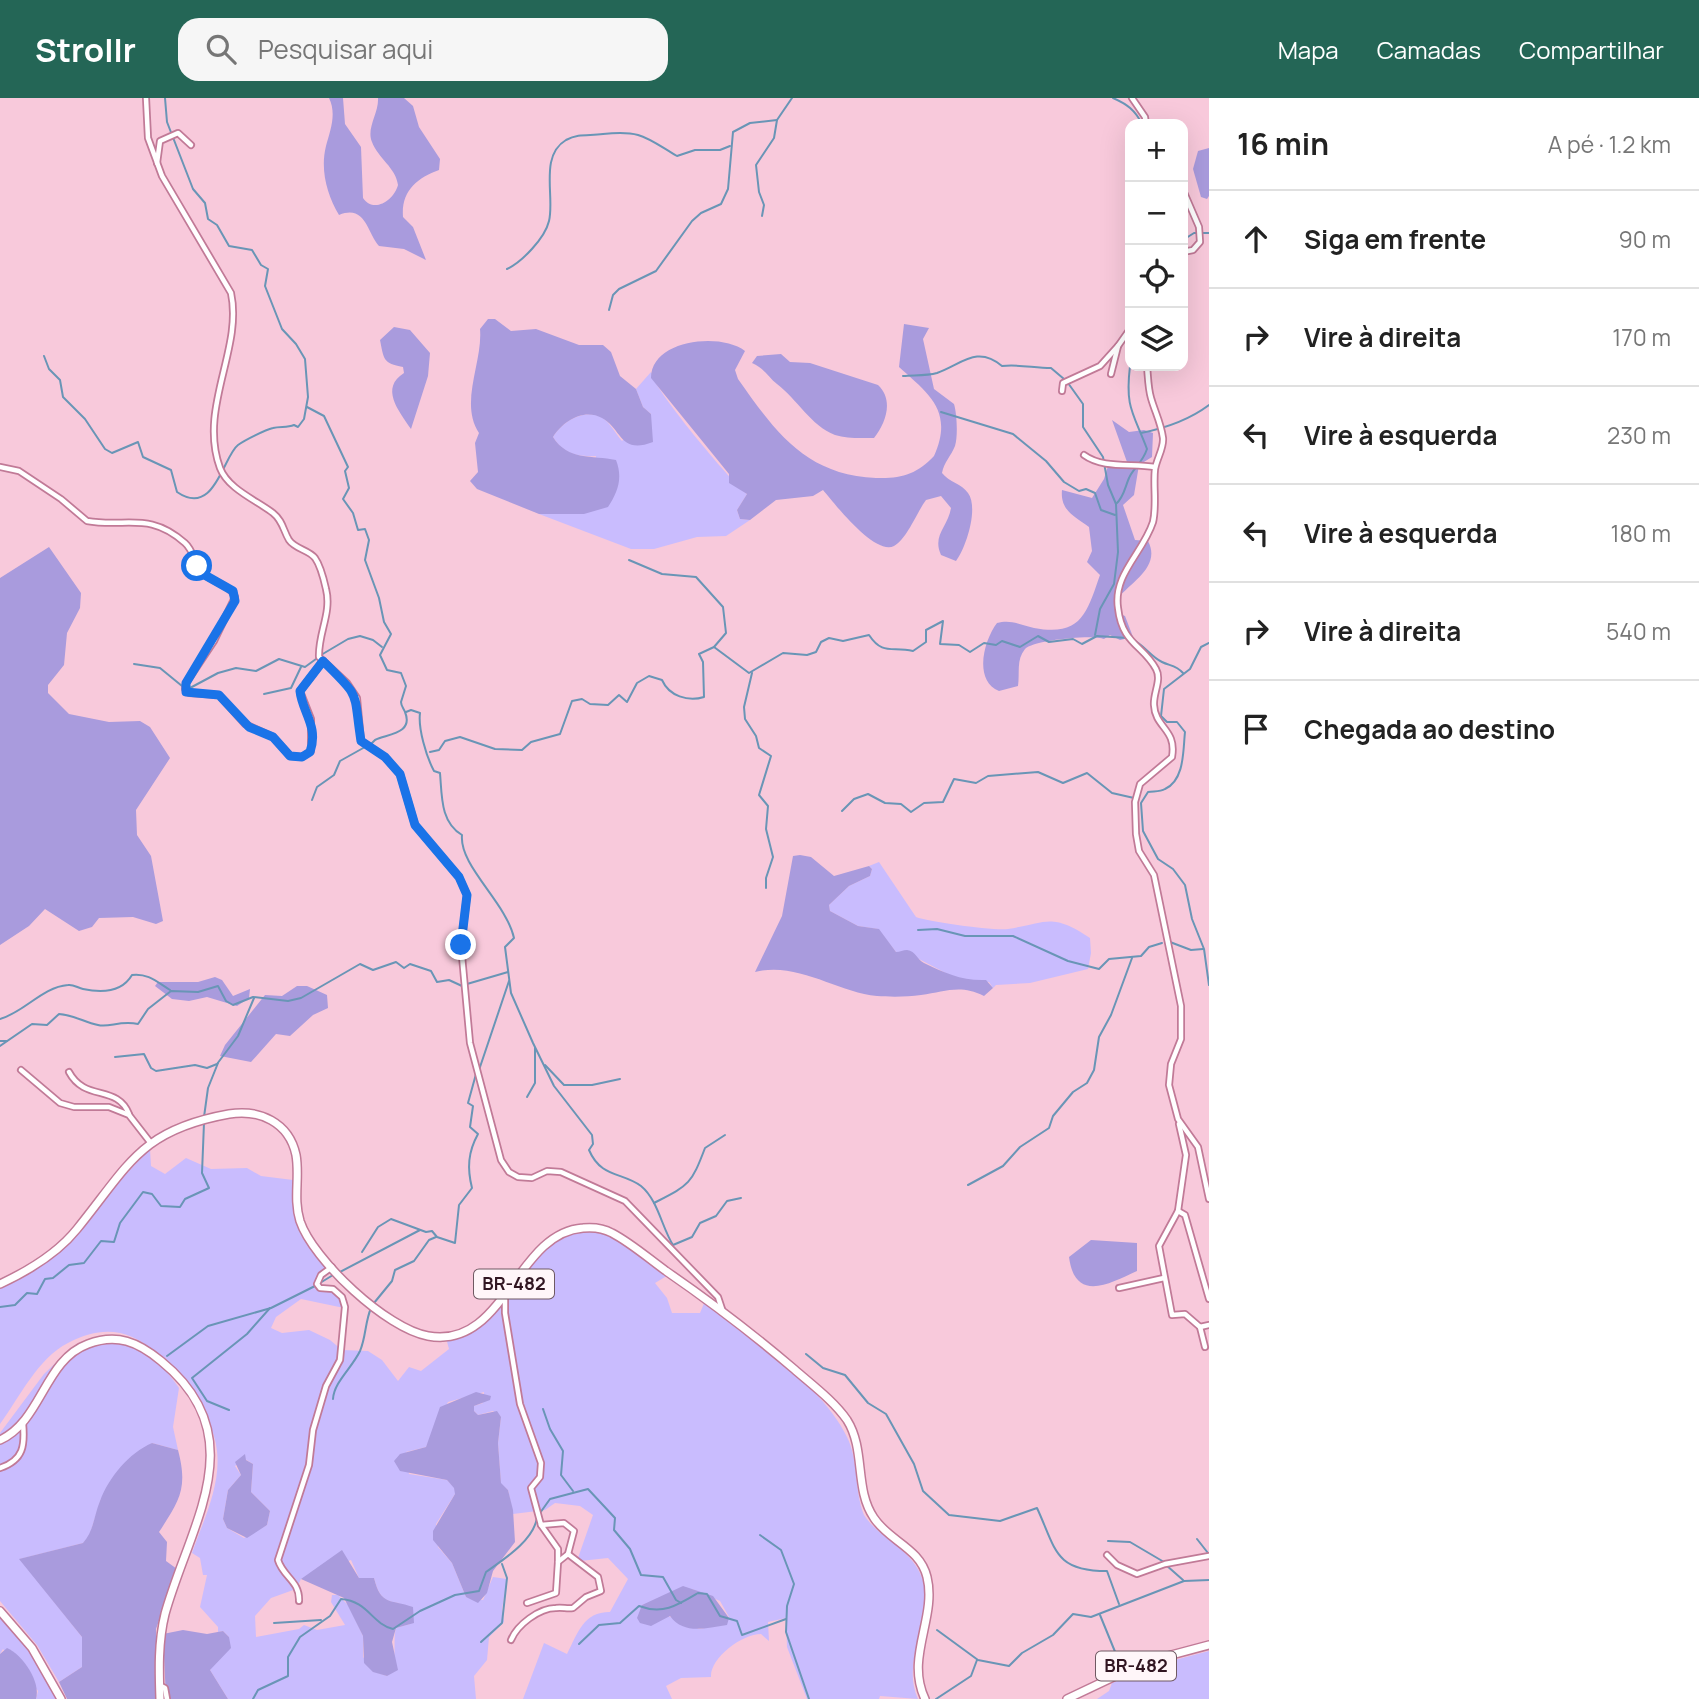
<!DOCTYPE html>
<html lang="pt">
<meta charset="utf-8">
<style>
:root{--surface:#fff;--page:#f6f6f6;--text:#222;--muted:#767676;--line:#e0e0e0;--accent:#246656}
body{margin:0;font-family:Manrope,sans-serif;background:var(--page);color:var(--text)}
.controls{position:absolute;right:21px;top:21px;display:grid;overflow:hidden;border-radius:14px;box-shadow:0 7px 28px #0002}
.controls button{width:63px;height:63px;display:grid;place-items:center;padding:0;border:0;border-bottom:2px solid var(--line);background:var(--surface);color:var(--text);font:35px sans-serif}
.stop{position:absolute;width:21px;height:21px;margin:-16px;border:5px solid #1a73e8;border-radius:50%;background:#fff}
.stop.end{background:#1a73e8;border-color:#fff;box-shadow:0 2px 7px #0008}
.list{margin:0;padding:0;list-style:none}
h2{display:flex;justify-content:space-between;align-items:center;height:91px;margin:0;padding:0 28px;font-size:30px}
h2 small{font-size:23px;font-weight:400;color:var(--muted)}
.list li{display:grid;grid-template-columns:46px 1fr auto;gap:21px;align-items:center;box-sizing:border-box;height:98px;padding:0 28px;border-top:2px solid var(--line)}
.list b{display:block;font-size:26px;white-space:nowrap}
.list em{font-size:23px;font-style:normal;color:var(--muted)}
.icon{flex:none;width:38px;height:38px;fill:none;stroke:currentColor;stroke-width:2;stroke-linecap:round;stroke-linejoin:round}
.map{position:relative;flex:none;width:1209px;height:1601px;overflow:hidden}
header{display:flex;align-items:center;gap:42px;box-sizing:border-box;height:98px;padding:0 35px;background:var(--accent);color:#fff}
header strong{font-size:33px}
nav{display:flex;gap:38px;margin-inline-start:auto;font-size:24px}
.search{width:490px;height:63px;background:var(--page);display:flex;align-items:center;gap:18px;box-sizing:border-box;padding:0 24px;border-radius:21px;color:var(--muted);font-size:26px}
main{display:flex}
aside{flex:1;background:var(--surface)}
.map>svg:first-child{display:block}
.green{fill:#c9bcfe;fill-rule:evenodd}
.forest{fill:#a99bdd}
.lines{fill:none;stroke-linecap:round;stroke-linejoin:round}
.stream{stroke:#6995b6;stroke-width:2}
.minor-casing{stroke:#c17a97;stroke-width:8}
.highway-casing{stroke:#c17a97;stroke-width:10}
.minor{stroke:#fff;stroke-width:4.5}
.highway{stroke:#fff;stroke-width:7}
.route{stroke:#1a73e8;stroke-width:9}
.labels{text-anchor:middle;stroke-width:5;stroke-linejoin:round;paint-order:stroke}
.shield{fill:#fff6f9;stroke:#6f5962;stroke-width:2}
.shield-label{font-size:18px;font-weight:bold;fill:#311622}
</style>
<header>
<strong>Strollr</strong>
<div class="search"><svg class="icon" aria-label="search" viewBox="0 0 24 24"><circle cx="10" cy="10" r="6"/><path d="M15 15l6 6"/></svg>Pesquisar aqui</div>
<nav><a>Mapa</a><a>Camadas</a><a>Compartilhar</a></nav>
</header>
<main>
<div class="map">
<svg width="1209" height="1601" viewBox="0 0 1209 1601">
<rect width="100%" height="100%" fill="#f8c9db"/>
<!-- green -->
<g class="green">
<path d="M651,274C651,288 732,385 747,396L737,412L740,421L750,422L726,438L697,439L654,451H631L539,416H584L596,358C577,359 564,356 553,339C562,324 585,309 603,320C610,325 616,336 622,343L651,316L643,309L636,291Z"/>
<path d="M879,764L916,819C929,824 994,833 1008,831C1047,825 1051,814 1090,840L1091,855L1088,871L1030,885L996,887L993,890L989,884L959,882L917,860L896,854L878,831L858,828L830,813L829,807L849,788L870,778L872,771L869,768Z"/>
<path d="M150,1051L151,1068L165,1076L186,1060L211,1071L247,1070L261,1078L293,1082L295,1114L329,1170L320,1177L319,1186L338,1192L344,1210L301,1201L276,1219L271,1230L282,1235L309,1232L330,1242L342,1252L368,1253L382,1262L398,1283L409,1269L421,1273L449,1251L446,1240C455,1239 464,1238 472,1234C520,1207 536,1113 606,1137C629,1145 650,1162 670,1176L655,1185L667,1200L672,1215H700L705,1203C748,1235 824,1290 847,1339C859,1363 854,1392 864,1417C879,1440 908,1449 920,1475C939,1516 899,1559 918,1601L880,1598L879,1601H807L787,1549L786,1520L768,1524L769,1543L761,1536C742,1536 710,1560 711,1579L681,1580L666,1588L672,1601H523L544,1545L567,1556C578,1535 583,1514 610,1514L628,1481L608,1460L580,1463L578,1460L593,1417L580,1408L555,1405L545,1412L513,1416L508,1392L501,1386L498,1345L501,1319L493,1313L478,1317L473,1312L474,1308L483,1305L484,1294L448,1304L426,1349L406,1354L409,1376L447,1382L455,1390V1396L436,1426L438,1449L452,1465L466,1499L483,1502L493,1479L507,1481L502,1511L504,1524L489,1539L487,1562L474,1578L476,1601H228L210,1572L229,1539L223,1533L218,1534V1529L200,1509L207,1477H203L200,1460L192,1455C203,1423 221,1388 217,1353C215,1331 203,1313 191,1296C160,1253 126,1214 68,1245C38,1260 19,1300 0,1326V1187L44,1162ZM245,1361L253,1366L251,1394L270,1413L267,1427L244,1440L227,1430L223,1421L228,1392L241,1377L235,1368ZM351,1462L359,1480H374C378,1495 382,1504 399,1505L410,1526L396,1530C392,1546 399,1563 387,1578L373,1573L363,1559V1538L349,1508L338,1497H332L331,1504L345,1527L317,1532L304,1527L299,1531L256,1539L255,1518L271,1500L296,1491L301,1481ZM692,1491L720,1503L729,1519L723,1527L699,1531L642,1507Z"/>
<path d="M118,1243C146,1252 163,1266 179,1290L173,1329L178,1352L152,1345L101,1401L89,1439L83,1445L20,1461L82,1539V1569L59,1584L37,1547L0,1503V1335L44,1276L69,1252L86,1245Z"/>
<path d="M0,1513L39,1559L59,1601H36L38,1593L3,1551L0,1556Z"/>
<path d="M1209,1553V1601H1097L1109,1593L1112,1585L1171,1563Z"/>
</g>
<!-- forest -->
<g class="forest">
<path d="M329,0H343L345,26L361,49L363,100C374,116 394,102 398,87C396,70 378,60 372,44C366,30 379,15 378,0H404L413,8L419,29L440,61L439,72C417,80 401,93 403,119L413,129L426,162L404,151L379,148C367,135 366,106 339,117C327,97 320,72 326,48C330,33 337,16 329,0Z"/>
<path d="M1209,50V98L1207,101L1201,99L1193,71L1198,53Z"/>
<path d="M488,221H495L511,233L536,231L579,247H603L611,254L620,278L636,291L643,309L651,316L653,344C620,357 622,331 602,320C584,310 563,323 553,339C568,363 592,357 616,362C623,380 618,394 608,409L584,416H539L477,391L470,383L478,374L475,345L479,335C459,305 483,264 480,231Z"/>
<path d="M904,226L929,230L923,241L934,291L954,306C957,316 958,338 955,348C951,358 944,364 942,375C949,384 962,386 968,395C979,410 966,450 956,463L941,457C932,437 948,429 951,410L941,398L926,402C917,414 907,441 894,448C875,458 834,405 823,392L813,398L776,402L750,422L740,421L737,412L747,396L729,385V376L651,280C651,242 720,234 745,253L735,272L738,281C776,335 806,377 876,380C901,381 917,376 934,358C954,313 929,296 899,269Z"/>
<path d="M394,229L410,232L430,255L428,278L411,331C398,312 380,290 404,275L403,269C383,265 384,262 380,242Z"/>
<path d="M781,256L790,264L810,265L878,287C894,302 886,325 874,340C862,340 847,341 835,337C811,328 797,301 777,286C768,279 764,270 752,265L757,258Z"/>
<path d="M1112,322L1129,334L1144,332L1153,335L1152,359L1139,367L1134,397L1123,407L1135,442L1148,443C1161,468 1133,483 1118,500L1117,515L1125,518L1133,539L1120,542L1110,537L1104,541C1094,536 1033,542 1025,551C1016,562 1020,575 1018,588L999,593C973,582 984,542 997,525C1011,521 1021,527 1034,530C1082,539 1087,514 1100,477L1087,464L1092,453L1089,429C1074,418 1060,412 1062,392L1092,400L1104,381L1108,368L1127,364Z"/>
<path d="M49,449L81,495L80,510L67,535L64,567L48,587V595L69,616L109,624L140,623L150,629L170,660L136,712L137,737L151,758L163,823L156,826L133,819L99,820L92,829L79,833L45,811L29,828L0,847V480Z"/>
<path d="M800,757L811,759L834,778L869,768L872,771L870,778L849,788L829,807L830,813L858,828L879,831L896,854C900,854 903,852 907,852C916,853 917,862 924,865C945,875 962,883 986,882L993,890L984,898C960,886 945,894 921,897C907,899 890,899 877,898C837,894 797,863 755,874L782,818L793,758Z"/>
<path d="M215,879L222,882L233,898L250,891L249,900L237,908L207,899L189,903L172,901L155,888L158,884H198Z"/>
<path d="M297,888H307L327,897L328,910L313,917L290,938L276,936L251,964L220,958L225,947L265,897L282,898Z"/>
<path d="M1091,1142L1137,1145V1173C1109,1186 1075,1205 1069,1159Z"/>
<path d="M476,1294L491,1298L490,1302L474,1308V1313L478,1317L497,1313L501,1319L498,1345L501,1385L508,1392L513,1412L515,1444L493,1473L487,1495L478,1505L466,1499L452,1465L433,1442V1433L455,1396L454,1390L447,1382L400,1373L394,1363L400,1356L426,1349L440,1309Z"/>
<path d="M152,1345L178,1352C188,1390 180,1402 159,1434L167,1444L166,1463L177,1471L156,1531V1601H67L59,1584L82,1569V1539L19,1461L83,1445C94,1433 94,1417 100,1403C109,1379 129,1355 152,1345Z"/>
<path d="M245,1356L246,1362L253,1366L251,1394L270,1413L267,1427L247,1440L227,1430L223,1421L228,1392L241,1377L235,1364Z"/>
<path d="M342,1452L359,1480H374C381,1508 390,1501 413,1509L414,1525L396,1530L392,1544L398,1572L387,1578L373,1574L364,1565L363,1538L344,1500L301,1481Z"/>
<path d="M683,1488L713,1498L729,1520L727,1527C705,1530 684,1537 670,1518L651,1528L640,1525L637,1520L642,1507Z"/>
<path d="M183,1532L207,1536L223,1533L229,1539L231,1550L210,1572L228,1601H166L163,1536Z"/>
<path d="M7,1550C23,1557 41,1584 36,1601H0V1556Z"/>
</g>
<g class="lines">
<!-- stream -->
<g class="stream">
<path d="M1113,0C1127,6 1135,12 1142,26"/>
<path d="M762,118L764,107L759,94L756,67L774,40L777,22L792,0"/>
<path d="M1183,142L1194,135H1209"/>
<path d="M1130,152L1127,157V196L1130,209"/>
<path d="M507,171C522,164 545,140 549,123C555,99 539,58 566,42C579,35 589,38 603,36C641,32 645,39 677,58L695,52H720L730,48"/>
<path d="M609,212L613,197L619,191L656,173L692,123L701,115L721,106L728,91L733,34L750,25L777,22"/>
<path d="M44,258L49,271L60,282L63,299L85,321L105,351L112,355L138,344L143,359L171,372L177,394C215,420 223,358 238,347C245,342 265,332 273,330C280,328 287,330 294,327L298,329L304,321L308,299L305,261L296,246L282,231L265,188L268,171L261,167L252,152L229,148L217,127L208,121L205,105L193,91L167,24L165,0"/>
<path d="M1130,267V255"/>
<path d="M903,278C914,277 926,278 937,275C962,266 977,247 1002,268C1019,266 1034,270 1051,270L1064,281"/>
<path d="M1068,285L1083,306V329L1103,359L1108,387L1116,406L1118,454L1114,486L1100,511L1095,537"/>
<path d="M307,309L324,318L348,369L345,373L349,390L343,401L353,415L358,432L365,431L369,442L365,462L379,500L384,524L391,536L380,557L387,572L401,575L406,588L401,604C401,608 404,611 405,614C414,636 387,636 375,642L370,647"/>
<path d="M941,314L1013,336L1046,363L1064,384L1079,393L1086,391L1095,395L1101,412L1115,417"/>
<path d="M1141,335C1166,330 1189,322 1209,307"/>
<path d="M1116,406C1124,399 1125,389 1129,380C1133,370 1142,366 1147,351C1133,314 1125,310 1130,268"/>
<path d="M1133,542C1145,548 1150,558 1162,564C1170,568 1176,567 1183,575"/>
<path d="M1209,545L1201,549L1190,571L1164,591L1161,618L1167,624H1177L1185,634C1183,651 1185,682 1165,691C1160,694 1154,693 1148,694L1141,705L1143,733L1158,761L1173,771L1185,787L1192,821L1204,851L1209,887"/>
<path d="M714,549L749,575L783,555L807,557L816,554L821,544L829,540L843,543L869,537C883,558 892,548 913,553L926,544V532L943,523L940,546L959,547L970,554L984,545L996,547L1002,543L1020,549L1038,538L1049,544L1073,541L1082,546L1097,538L1128,540"/>
<path d="M321,557L348,541L360,538L373,542L382,549"/>
<path d="M134,566L160,570L182,588L190,590L218,575L236,570L256,573L279,561L305,569L316,561"/>
<path d="M752,575L744,609L745,621L756,638L759,650L771,658L759,697L768,708L766,731L773,759L766,780V790"/>
<path d="M264,596L291,590L301,569"/>
<path d="M406,614L411,612L420,615C418,630 426,658 434,673L440,675C442,697 440,724 462,737C459,768 506,804 514,840L505,849L511,895L533,945L554,988L592,1037L593,1046L589,1052C601,1080 622,1074 641,1088C658,1102 662,1130 673,1147L692,1139L700,1125L716,1118L727,1103L741,1100"/>
<path d="M430,654L439,652L445,643L460,639L495,651L522,652L531,644L560,636L572,603L582,601L590,606L608,607L619,597L627,604L637,585L649,578L662,582C669,598 688,604 704,599L703,564L699,556L714,549L726,535L723,509L696,479L662,476L629,462"/>
<path d="M312,702L317,689L334,677L340,663L365,649"/>
<path d="M842,713L854,701L868,696L885,705L901,706L911,714L924,705L943,704L954,681L976,685L988,678L1038,674L1063,685L1087,675L1112,695L1134,700"/>
<path d="M918,832L937,831L965,838H1013L1068,863L1099,871L1109,861L1141,858L1149,849L1162,845"/>
<path d="M1170,844L1191,852L1203,851"/>
<path d="M467,886L508,874"/>
<path d="M0,921C25,914 42,889 68,887C73,886 78,890 83,891C102,895 122,894 132,877C148,875 157,884 170,892"/>
<path d="M0,943H7"/>
<path d="M0,948L32,926L47,927L59,916C74,917 84,924 98,927C109,930 120,922 138,926L148,911L171,893L198,894L218,888L226,903L233,907L253,899L288,903L301,900L360,866L373,872L396,864L404,870L410,866L431,873L437,884L449,882L462,888"/>
<path d="M115,959L144,956L151,970L156,973L195,967L207,970L217,966L238,938L254,900"/>
<path d="M545,967L564,987H592L620,981"/>
<path d="M479,972L509,883"/>
<path d="M527,999L535,985V950"/>
<path d="M204,1019L208,990L218,965"/>
<path d="M968,1087L1003,1068L1020,1049L1049,1030L1053,1018L1073,994L1087,985L1094,972L1099,939L1111,917L1132,860"/>
<path d="M654,1105C689,1087 691,1087 705,1050L725,1037"/>
<path d="M362,1154L378,1129L391,1121L426,1134L432,1133L437,1139L455,1145L459,1107L472,1090C467,1070 468,1054 478,1036L470,1029L473,1008L468,1005L476,976"/>
<path d="M338,1175L420,1132"/>
<path d="M320,1185L333,1177"/>
<path d="M374,1205L392,1183L395,1172L414,1163L429,1142L436,1139"/>
<path d="M0,1209L15,1207L27,1195L37,1196L45,1181L53,1180L69,1167L84,1165L101,1143L114,1144L120,1125L143,1094L152,1096L161,1108L180,1109L185,1101L209,1090L202,1075L204,1025"/>
<path d="M806,1256L823,1270L845,1277L868,1305L886,1316L914,1366L923,1393L949,1417L1000,1423L1037,1410C1056,1451 1054,1473 1107,1473L1119,1506"/>
<path d="M167,1258L208,1228L271,1210L315,1188"/>
<path d="M333,1301C334,1284 352,1270 360,1253C366,1239 365,1224 371,1210"/>
<path d="M543,1311L550,1331L563,1353L561,1377L573,1393"/>
<path d="M229,1312L207,1303L192,1280L247,1236L270,1210"/>
<path d="M540,1415L550,1401L588,1391L615,1420L614,1432L630,1451L641,1477L663,1479L676,1502L681,1505"/>
<path d="M760,1437L781,1452L794,1486L787,1508L786,1534L809,1601"/>
<path d="M1197,1441L1208,1455"/>
<path d="M1108,1443L1130,1444L1164,1464"/>
<path d="M1166,1467L1183,1482"/>
<path d="M1100,1517L1118,1561"/>
<path d="M274,1525L321,1522"/>
<path d="M937,1532L978,1562L1009,1568L1022,1555L1053,1537L1073,1516L1091,1519L1184,1483L1209,1482"/>
<path d="M481,1544L502,1525L507,1480L502,1466"/>
<path d="M579,1546L599,1527L620,1525L639,1508C663,1517 678,1507 698,1495L707,1496L720,1518L737,1523L742,1537L786,1521"/>
<path d="M253,1601L258,1592L288,1578V1559L300,1539L330,1518L341,1501C368,1503 372,1526 393,1531L420,1513L455,1497L479,1493L486,1474C504,1461 533,1443 537,1420"/>
<path d="M936,1601L971,1578L977,1562"/>
</g>
<defs>
<g id="minor">
<path d="M146,0L148,40L162,78L231,195C243,251 198,310 220,370C228,391 256,402 273,415C283,423 283,432 289,442C295,451 309,452 315,460C320,467 324,482 326,491C332,515 318,535 319,559L347,585L357,600L361,643L385,659L400,676L415,727L459,779L467,797L461,847L470,945L501,1062L509,1074L518,1079L532,1080L547,1073L561,1074L625,1103L718,1199L722,1211"/>
<path d="M1132,0L1145,19L1146,26"/>
<path d="M157,65L160,43L178,35L191,47"/>
<path d="M1183,92L1199,129L1200,144L1193,152L1183,154"/>
<path d="M1147,268C1148,278 1148,290 1151,300C1155,314 1161,325 1163,340C1164,350 1157,360 1155,371C1153,387 1157,407 1153,424C1143,455 1113,476 1118,510C1122,546 1143,547 1156,571C1162,582 1153,595 1154,607C1155,630 1177,631 1172,659L1140,686L1135,704L1136,736L1139,753L1154,777L1181,908V941L1171,966L1169,987L1178,1021L1198,1049L1209,1101"/>
<path d="M1111,276L1118,248L1130,231"/>
<path d="M1062,293L1063,285L1100,268L1118,248"/>
<path d="M1084,357C1103,371 1132,365 1155,369"/>
<path d="M0,369L19,373L61,401L87,423C126,430 149,413 185,445C194,453 194,465 201,474C211,484 230,486 235,499L214,543L186,585L185,591L189,595L219,597L245,626L273,639L290,658L302,659L311,653V621L300,593L323,563"/>
<path d="M21,972L60,1005L74,1009H109L129,1017L150,1044"/>
<path d="M69,974C85,1004 117,986 129,1016"/>
<path d="M1179,1026L1186,1057L1178,1113L1159,1148L1172,1217L1185,1216L1200,1229L1209,1227"/>
<path d="M1178,1113L1185,1117L1209,1201"/>
<path d="M1119,1190L1164,1180"/>
<path d="M505,1197V1215L520,1306L541,1365L540,1379L531,1390L541,1427L564,1425L574,1433L568,1456L558,1464L556,1495L527,1505"/>
<path d="M1200,1229L1205,1249"/>
<path d="M0,1370C24,1362 25,1347 23,1325"/>
<path d="M541,1427L558,1451V1464"/>
<path d="M1107,1457L1117,1467L1137,1476L1165,1466L1209,1458"/>
<path d="M299,1503C300,1483 283,1479 278,1462L309,1367L313,1332L326,1288L340,1262L345,1209L342,1199L333,1191L320,1190L317,1186L321,1177L332,1169"/>
<path d="M511,1542C517,1527 539,1510 556,1510C562,1509 567,1511 573,1510L586,1499L601,1493L598,1479L568,1456"/>
<path d="M161,1588L165,1590L167,1601"/>
</g>
<g id="highway">
<path d="M0,1186C28,1173 57,1156 77,1131C129,1067 140,1032 229,1016C259,1011 289,1024 296,1057C300,1079 293,1100 300,1123C313,1162 387,1231 428,1238C505,1252 515,1135 583,1130C593,1129 603,1130 612,1135C631,1145 648,1160 666,1173C711,1204 753,1236 794,1271C811,1286 834,1303 847,1322C866,1352 854,1391 874,1420C889,1443 920,1450 927,1479C937,1520 905,1559 925,1601"/>
<path d="M0,1342C42,1323 44,1262 88,1246C117,1235 138,1244 161,1263C255,1339 190,1426 165,1516C158,1544 159,1573 160,1601"/>
<path d="M0,1513L32,1550L61,1601"/>
<path d="M1067,1601L1145,1564L1209,1547"/>
</g>
</defs>
<!-- minor casing -->
<use href="#minor" class="minor-casing"/>
<!-- highway casing -->
<use href="#highway" class="highway-casing"/>
<!-- minor -->
<use href="#minor" class="minor"/>
<!-- highway -->
<use href="#highway" class="highway"/>
</g>
<g class="lines">
<!-- route -->
<path class="route" d="M197,468L203,476L233,493L235,503L186,585V594L219,597L249,629L273,639L290,658L302,659L310,654C319,628 302,614 300,593L323,563C362,601 353,592 361,643L385,659L400,676L415,727L459,779L467,797L461,847"/>
</g>
<g class="labels">
<!-- shield labels -->
<g class="shield">
<rect x="474" y="1171.5" width="80" height="29" rx="5"/>
<rect x="1096" y="1553.5" width="80" height="29" rx="5"/>
</g>
<g class="shield-label">
<text x="514" y="1192">BR-482</text>
<text x="1136" y="1574">BR-482</text>
</g>
</g>
</svg>
<div class="controls">
<button>+</button>
<button>−</button>
<button><svg class="icon" aria-label="locate" viewBox="0 0 24 24"><circle cx="12" cy="12" r="6"/><path d="M12 2v4M12 18v4M2 12h4M18 12h4"/></svg></button>
<button><svg class="icon" aria-label="layers" viewBox="0 0 24 24"><path d="M12 4l9 5-9 5-9-5zM3 14l9 5 9-5"/></svg></button>
</div>
<div class="stop" style="left:197px;top:468px"></div>
<div class="stop end" style="left:461px;top:847px"></div>
</div>
<aside>
<h2>16 min<small>A pé · 1.2 km</small></h2>
<ul class="list">
<li><svg class="icon" aria-label="ahead" viewBox="0 0 24 24"><path d="M12 20V5M6 11l6-6 6 6"/></svg><div><b>Siga em frente</b></div><em>90 m</em></li>
<li><svg class="icon" aria-label="right" viewBox="0 0 24 24"><path d="M7 20v-9h11M14 6l5 5-5 5"/></svg><div><b>Vire à direita</b></div><em>170 m</em></li>
<li><svg class="icon" aria-label="left" viewBox="0 0 24 24"><path d="M17 20v-9H6M10 6l-5 5 5 5"/></svg><div><b>Vire à esquerda</b></div><em>230 m</em></li>
<li><svg class="icon" aria-label="left" viewBox="0 0 24 24"><path d="M17 20v-9H6M10 6l-5 5 5 5"/></svg><div><b>Vire à esquerda</b></div><em>180 m</em></li>
<li><svg class="icon" aria-label="right" viewBox="0 0 24 24"><path d="M7 20v-9h11M14 6l5 5-5 5"/></svg><div><b>Vire à direita</b></div><em>540 m</em></li>
<li><svg class="icon" aria-label="arrive" viewBox="0 0 24 24"><path d="M6 21V4h12l-3 4 3 4H6"/></svg><div><b>Chegada ao destino</b></div></li>
</ul>
</aside>
</main>
